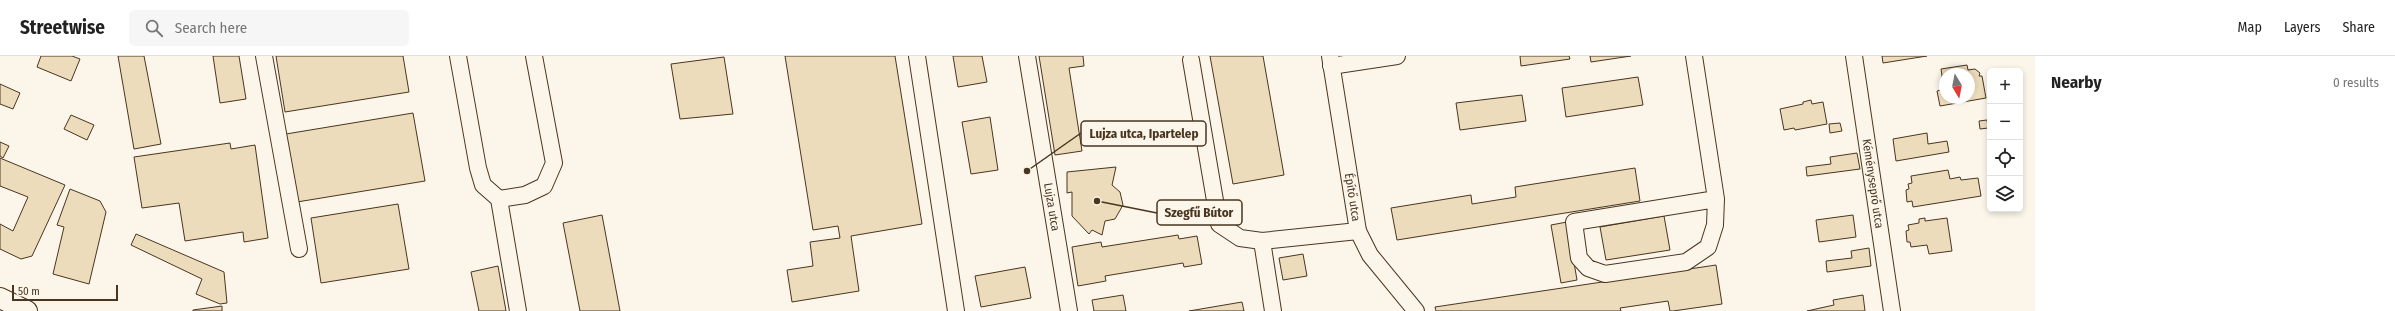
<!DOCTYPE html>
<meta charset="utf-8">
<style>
:root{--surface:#fff;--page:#f6f6f6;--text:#222;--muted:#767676;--line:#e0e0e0}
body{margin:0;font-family:"Fira Sans Condensed",sans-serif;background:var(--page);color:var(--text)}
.controls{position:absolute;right:12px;top:12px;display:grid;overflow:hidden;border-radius:6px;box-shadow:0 2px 6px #0003}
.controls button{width:36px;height:36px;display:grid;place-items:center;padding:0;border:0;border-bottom:1px solid var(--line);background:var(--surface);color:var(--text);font:20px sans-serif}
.compass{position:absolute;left:1939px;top:12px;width:36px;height:36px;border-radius:50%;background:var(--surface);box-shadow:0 2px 6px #0003;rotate:170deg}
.scale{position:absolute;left:12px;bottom:10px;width:106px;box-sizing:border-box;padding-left:4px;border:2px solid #4a3520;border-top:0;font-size:11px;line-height:14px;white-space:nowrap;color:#4a3520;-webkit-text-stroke:3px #fbf6e9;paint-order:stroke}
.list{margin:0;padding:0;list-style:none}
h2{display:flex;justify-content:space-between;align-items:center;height:52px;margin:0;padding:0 16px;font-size:17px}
h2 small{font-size:13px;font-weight:400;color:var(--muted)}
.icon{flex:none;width:22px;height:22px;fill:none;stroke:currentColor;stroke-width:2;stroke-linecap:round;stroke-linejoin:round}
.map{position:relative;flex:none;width:2035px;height:255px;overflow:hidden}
header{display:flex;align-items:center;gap:24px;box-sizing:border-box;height:56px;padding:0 20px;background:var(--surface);border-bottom:1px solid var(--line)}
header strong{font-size:19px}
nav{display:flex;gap:22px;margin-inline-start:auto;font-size:14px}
.search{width:280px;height:36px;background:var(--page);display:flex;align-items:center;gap:10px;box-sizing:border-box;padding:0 14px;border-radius:6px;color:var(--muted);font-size:15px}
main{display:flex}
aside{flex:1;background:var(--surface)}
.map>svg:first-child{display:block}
.building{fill:#ecdcbc;stroke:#4a3520;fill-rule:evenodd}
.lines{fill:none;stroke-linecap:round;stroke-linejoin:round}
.minor-casing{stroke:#4a3520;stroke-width:18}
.major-casing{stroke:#4a3520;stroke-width:22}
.minor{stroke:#fbf6e9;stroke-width:16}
.major{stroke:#fbf6e9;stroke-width:20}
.labels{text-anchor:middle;stroke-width:3;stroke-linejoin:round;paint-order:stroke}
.street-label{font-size:12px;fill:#4a3520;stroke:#fbf6e9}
.leader{fill:none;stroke:#4a3520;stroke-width:1.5}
.callout-dot{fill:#4a3520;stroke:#fbf6e9;stroke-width:1.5}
.callout{fill:#fbf6e9;stroke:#4a3520;stroke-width:1.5}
.callout-label{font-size:13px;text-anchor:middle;font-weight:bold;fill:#4a3520}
</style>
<header>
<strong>Streetwise</strong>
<div class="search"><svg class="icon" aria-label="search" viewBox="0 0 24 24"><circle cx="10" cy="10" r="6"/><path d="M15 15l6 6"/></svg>Search here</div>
<nav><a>Map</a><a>Layers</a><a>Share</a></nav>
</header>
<main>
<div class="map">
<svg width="2035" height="255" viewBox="0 0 2035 255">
<rect width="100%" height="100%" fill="#fbf6e9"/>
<!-- building -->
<g class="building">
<path d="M41,0H72L80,3L71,25L37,11Z"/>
<path d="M118,0H144L161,88L134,93Z"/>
<path d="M213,0H239L246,43L220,47Z"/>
<path d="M276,0H403L409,36L285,56Z"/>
<path d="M785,0H895L922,168L851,180L859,235L792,246L787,214L813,210L810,186L840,182L838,170L813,174Z"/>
<path d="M953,0H982L987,26L958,31Z"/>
<path d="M1039,0H1083L1084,10L1069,12L1082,95L1055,99Z"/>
<path d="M1210,0H1263L1284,119L1233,128Z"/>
<path d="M1520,0H1569L1570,3L1521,10Z"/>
<path d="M1590,0H1631L1591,6Z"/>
<path d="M1882,0H1927L1883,7Z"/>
<path d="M724,1L733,58L680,63L671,8Z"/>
<path d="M1967,9L1968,14L1975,13L1980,17L1979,20H1982L1986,42L1940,50L1937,35L1944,33L1941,13ZM1945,18H1969V42H1945Z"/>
<path d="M1638,21L1643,49L1566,61L1562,32Z"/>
<path d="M0,28L20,37L13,53L0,48Z"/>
<path d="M1522,39L1526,65L1460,74L1456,47Z"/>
<path d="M1811,44L1812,48L1823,46L1827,68L1795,74L1794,72L1784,74L1780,53L1803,48V46Z"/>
<path d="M413,57L425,125L297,146L286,78Z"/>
<path d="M71,59L94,69L87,84L64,73Z"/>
<path d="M990,61L998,114L971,118L962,66Z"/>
<path d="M1987,64L1988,72L1980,73L1979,65Z"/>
<path d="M1840,67L1842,75L1830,77L1829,68Z"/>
<path d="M1927,77L1928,88L1947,85L1949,96L1896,105L1893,83Z"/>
<path d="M0,86L9,90L3,102L0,100Z"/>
<path d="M230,87L231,93L255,89L268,182L244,186L243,176L185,185L179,147L142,152L134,101Z"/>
<path d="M1857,97L1860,113L1807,120L1806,111L1831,108L1830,101Z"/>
<path d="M0,102L65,129L32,200L21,203L0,193V168L13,175L28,141L0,130Z"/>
<path d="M1116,111L1112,129L1120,136L1123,149L1115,163L1105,165L1102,179L1092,174L1089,178L1072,160V136L1067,137V116Z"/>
<path d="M1635,112L1640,145L1397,184L1391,152L1471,139L1472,148L1516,141L1515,131Z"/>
<path d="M1948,114L1950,123L1960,121L1961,124L1978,122L1981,140L1913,151L1912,145L1907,146L1906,134L1909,133L1908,128L1912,127L1911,120Z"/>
<path d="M70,133L100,145L106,156L89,228L53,218L64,171L57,169Z"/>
<path d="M398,148L409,213L321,227L311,162Z"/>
<path d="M602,159L620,255H580L563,167Z"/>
<path d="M1853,159L1856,181L1819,186L1816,164Z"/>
<path d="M1664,160L1670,194L1606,204L1600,171Z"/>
<path d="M1925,162V165L1947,162L1952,195L1929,198L1927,189L1911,191L1910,186H1907L1906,175L1909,174L1908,169L1919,167V163Z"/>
<path d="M1567,166L1577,224L1561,227L1551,169Z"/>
<path d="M136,178L224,216L227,247L220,248L196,238L202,223L131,189Z"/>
<path d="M1178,179L1179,183L1197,180L1202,208L1184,211L1183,207L1105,220L1106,225L1078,230L1072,191L1101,186L1102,191Z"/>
<path d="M1869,192L1871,210L1827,216L1826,205L1852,202L1851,195Z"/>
<path d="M1303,198L1307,220L1283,224L1279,202Z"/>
<path d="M1716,209L1722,248L1673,255H1670L1668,245L1620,252L1621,255H1436L1435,251Z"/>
<path d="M498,210L506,255H479L471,216Z"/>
<path d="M1025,211L1031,242L981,251L975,220Z"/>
<path d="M1123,239L1126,255H1094L1092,244Z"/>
<path d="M1863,239L1865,255H1807L1834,249L1833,244Z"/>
<path d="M1242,246L1244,255H1189Z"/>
<path d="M222,250V255H193V254Z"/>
</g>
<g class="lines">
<defs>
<g id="minor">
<path d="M264,0L299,193"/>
<path d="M458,0L478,112L483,129L499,143L518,255"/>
<path d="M917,0L956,255"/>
<path id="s1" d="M1027,0L1069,255"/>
<path id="s2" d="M1330,0L1358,175L1370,199L1416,255"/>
<path d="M1694,0L1716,143L1715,169L1708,191L1686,206L1605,218L1588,212L1579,202L1574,166L1716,143"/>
<path id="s3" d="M1854,0L1892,255"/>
<path d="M1191,4L1219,168L1240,182L1262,185L1358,175"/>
<path d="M1331,10L1397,0"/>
<path d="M499,143L525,139L544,130L554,107L534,0"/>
<path d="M1262,185L1273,255"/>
</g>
<path id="major" d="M0,242L27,255"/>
</defs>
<!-- minor casing -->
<use href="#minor" class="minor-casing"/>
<!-- major casing -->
<use href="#major" class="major-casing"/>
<!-- minor -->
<use href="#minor" class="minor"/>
<!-- major -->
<use href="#major" class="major"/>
</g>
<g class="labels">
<!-- street labels -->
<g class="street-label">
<text dy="4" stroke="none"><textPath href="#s3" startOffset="129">Kéményseprő utca</textPath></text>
<text dy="4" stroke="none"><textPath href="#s2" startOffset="143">Építő utca</textPath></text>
<text dy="4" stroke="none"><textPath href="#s1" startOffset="153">Lujza utca</textPath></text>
</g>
</g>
<!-- callouts -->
<path class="leader" d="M1027 115L1081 77M1097 145L1157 157"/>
<g class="callout-dot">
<circle cx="1027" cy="115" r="4"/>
<circle cx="1097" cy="145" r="4"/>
</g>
<g class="callout">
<rect x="1081" y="65" width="125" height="25" rx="4"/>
<rect x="1157" y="144" width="85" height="25" rx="4"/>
</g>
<g class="callout-label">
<text x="1144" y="82">Lujza utca, Ipartelep</text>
<text x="1199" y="161">Szegfű Bútor</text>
</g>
</svg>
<div class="controls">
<button>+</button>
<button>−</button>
<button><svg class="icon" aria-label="locate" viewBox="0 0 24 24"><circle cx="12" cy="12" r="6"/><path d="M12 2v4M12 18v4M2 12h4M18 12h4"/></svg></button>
<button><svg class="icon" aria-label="layers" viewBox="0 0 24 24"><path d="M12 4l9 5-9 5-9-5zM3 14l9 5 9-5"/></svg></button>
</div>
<svg class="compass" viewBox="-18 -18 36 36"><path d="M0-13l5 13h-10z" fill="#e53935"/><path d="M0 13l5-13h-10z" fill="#767676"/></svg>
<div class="scale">50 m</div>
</div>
<aside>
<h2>Nearby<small>0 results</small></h2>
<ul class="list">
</ul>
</aside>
</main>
